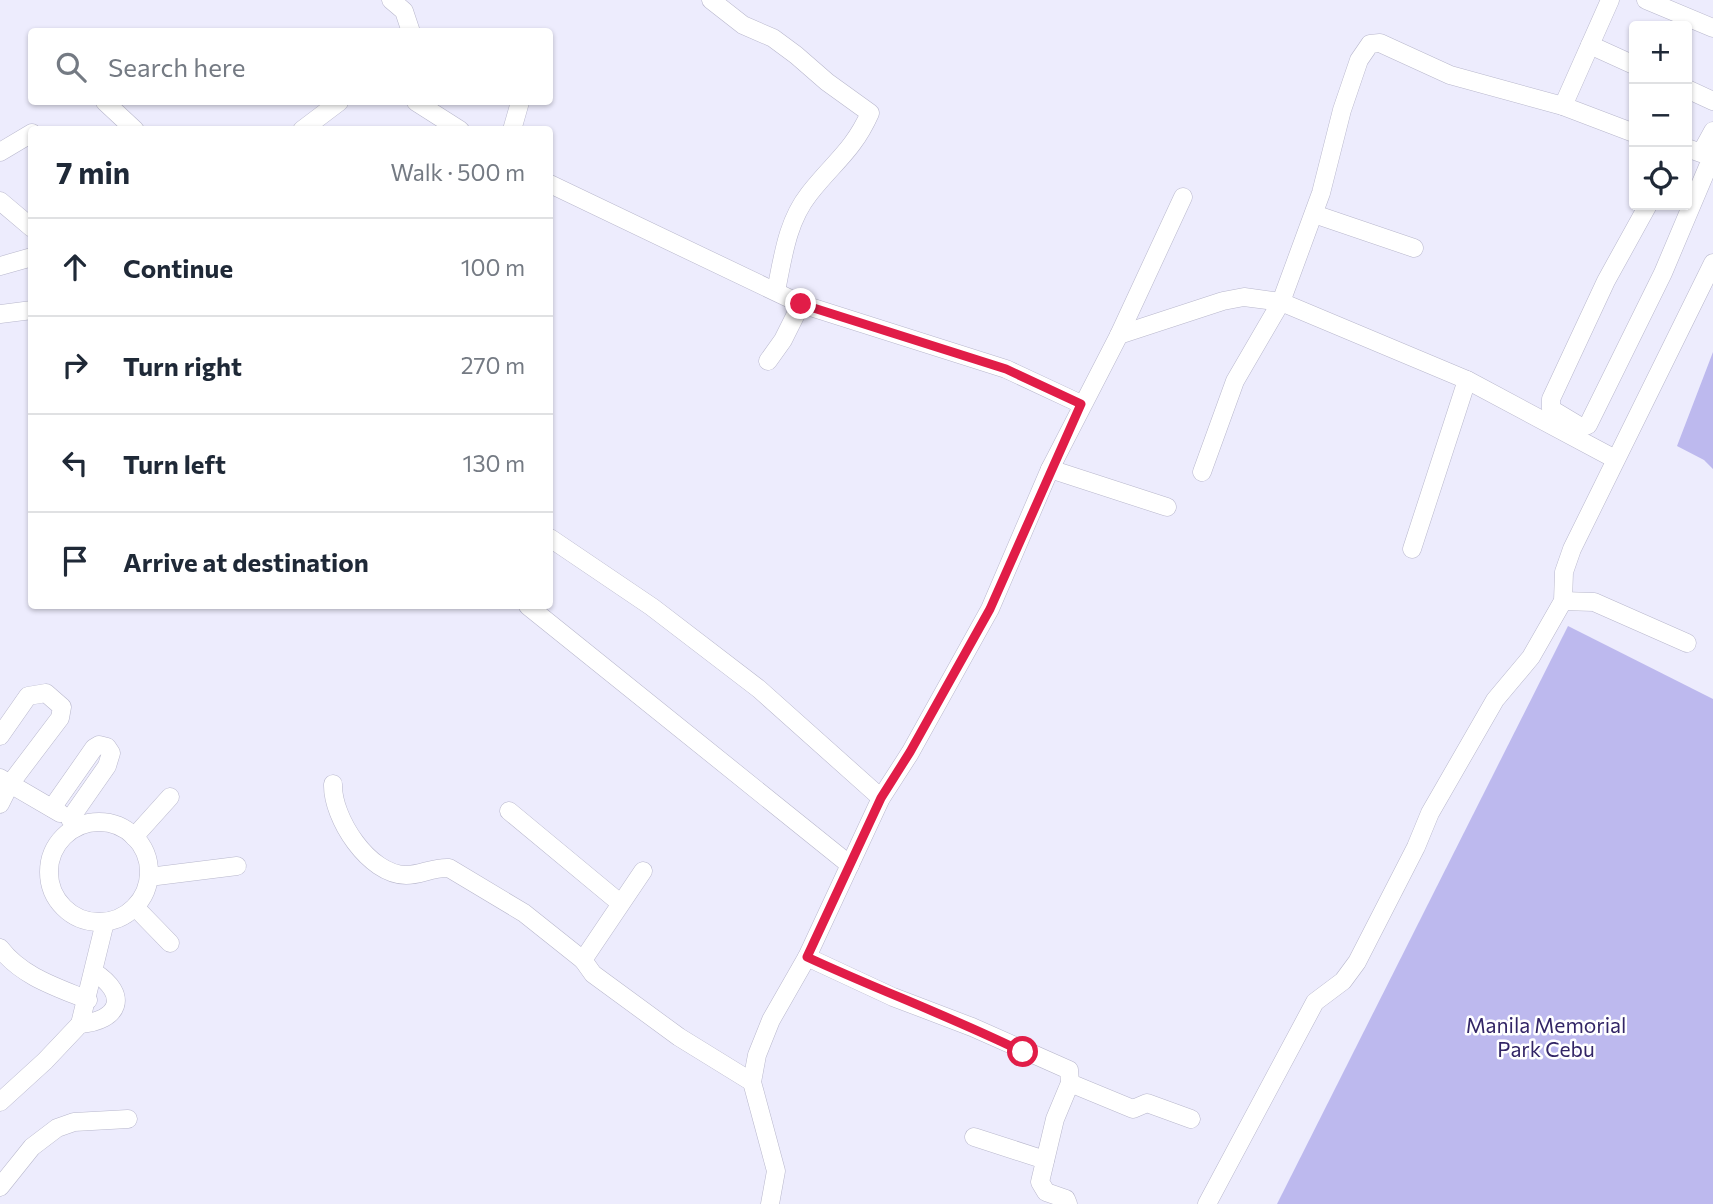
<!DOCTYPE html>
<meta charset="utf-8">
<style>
:root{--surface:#fff;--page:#f2f2f3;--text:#1f2937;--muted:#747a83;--line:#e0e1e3}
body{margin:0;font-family:Commissioner,sans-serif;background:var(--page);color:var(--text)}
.controls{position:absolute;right:21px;top:21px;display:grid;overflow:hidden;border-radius:7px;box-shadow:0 2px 5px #0004}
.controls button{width:63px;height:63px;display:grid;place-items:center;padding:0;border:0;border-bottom:2px solid var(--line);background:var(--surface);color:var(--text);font:35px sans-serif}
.stop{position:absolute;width:21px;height:21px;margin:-16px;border:5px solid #e11d48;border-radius:50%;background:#fff}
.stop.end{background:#e11d48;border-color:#fff;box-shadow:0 2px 7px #0008}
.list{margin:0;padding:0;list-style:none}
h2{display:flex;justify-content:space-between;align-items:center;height:91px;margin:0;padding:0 28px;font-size:30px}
h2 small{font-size:23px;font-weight:400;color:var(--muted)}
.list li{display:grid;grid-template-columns:46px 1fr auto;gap:21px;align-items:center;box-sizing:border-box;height:98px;padding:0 28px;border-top:2px solid var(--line)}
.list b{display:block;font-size:26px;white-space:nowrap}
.list em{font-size:23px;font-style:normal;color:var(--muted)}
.icon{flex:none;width:38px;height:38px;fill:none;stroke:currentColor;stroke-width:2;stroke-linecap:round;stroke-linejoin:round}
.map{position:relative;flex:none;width:1713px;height:1204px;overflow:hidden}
.search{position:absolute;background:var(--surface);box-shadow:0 2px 5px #0004;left:28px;top:28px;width:525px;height:77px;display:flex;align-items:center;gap:18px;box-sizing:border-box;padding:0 24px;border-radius:7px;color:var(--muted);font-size:26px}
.panel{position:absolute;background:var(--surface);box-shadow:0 2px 5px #0004;left:28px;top:126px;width:525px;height:483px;border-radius:7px}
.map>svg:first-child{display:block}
.green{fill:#bdb9ee}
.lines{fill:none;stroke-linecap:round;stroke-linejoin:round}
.minor-casing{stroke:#b8b7cc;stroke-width:19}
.minor{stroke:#fff;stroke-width:18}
.route{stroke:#e11d48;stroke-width:9}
.labels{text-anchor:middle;stroke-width:5;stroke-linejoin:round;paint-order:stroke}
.park-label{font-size:21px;fill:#322566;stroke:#fff}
</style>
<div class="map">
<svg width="1713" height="1204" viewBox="0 0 1713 1204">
<rect width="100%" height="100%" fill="#edecfd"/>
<!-- green -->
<g class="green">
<path d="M1713,352V469L1704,460L1677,446Z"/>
<path d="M1568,626L1713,699V1204H1277Z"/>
</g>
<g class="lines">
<defs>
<g id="minor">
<path d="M391,0L404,11L411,32"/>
<path d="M711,0L743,25L773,38L796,55L827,82L870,113C853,151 833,163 809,194C787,222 783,257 776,291"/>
<path d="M1646,0L1713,28"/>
<path d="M1590,45L1634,65"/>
<path d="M1687,89L1713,101"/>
<path d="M105,102L135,130"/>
<path d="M416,102L460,130"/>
<path d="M1563,106L1610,0"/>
<path d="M302,130L339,102"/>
<path d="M512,130L520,102"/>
<path d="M1702,151L1713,131"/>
<path d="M0,152L32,133"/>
<path d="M550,184L801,304L1006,369L1081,404"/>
<path d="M0,201L32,228"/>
<path d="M1648,205L1606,281L1551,399V409L1581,427L1588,425L1663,273L1712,157L1687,148"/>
<path d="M1314,214L1414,248"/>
<path d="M0,266L32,257"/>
<path d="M0,314L32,310"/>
<path d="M1119,335L1183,197"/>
<path d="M768,361L783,340L801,304"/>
<path d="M1050,469L1167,507"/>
<path d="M1202,472L1235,381L1281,302L1321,193L1342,110L1359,60L1370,44L1380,43L1450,75L1563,106L1634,133"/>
<path d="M550,538L652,607L759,689L881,798"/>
<path d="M1412,549L1467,380"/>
<path d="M1563,601L1594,602L1687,643"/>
<path d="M528,606L850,865"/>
<path d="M0,736L28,696L46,693L62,707L60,718L10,784L0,804"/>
<path d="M0,778L60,813"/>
<path d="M333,784C332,818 369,875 406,875C421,875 433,867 449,868L524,913L583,960"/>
<path d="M52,808L94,748L99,745L107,747L111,753L107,766L70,819"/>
<path d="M509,811L620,903"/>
<circle cx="99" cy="872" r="50"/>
<path d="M134,837L170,797"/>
<path d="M643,871L583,960L593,974L679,1037L752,1082"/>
<path d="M149,877L237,866"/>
<path d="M135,907L170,943"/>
<path d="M0,948C21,976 56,987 88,1000"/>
<path d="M807,957L893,997L972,1027L1069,1070L1070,1083L1055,1119L1040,1182L1046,1192L1066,1199L1068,1204"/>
<path d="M80,1024C119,1021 130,995 94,972"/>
<path d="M1070,1083L1133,1109L1147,1103L1191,1119"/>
<path d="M0,1102L45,1061L80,1024L105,922"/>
<path d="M974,1137L1045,1160"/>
<path d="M0,1187L32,1147L57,1128L74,1122L128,1119"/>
<path d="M770,1204L776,1171L752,1082L757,1055L771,1020L807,957L881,798L910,753L990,609L1050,469L1119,335L1223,301L1244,297L1281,302L1467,380L1615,459"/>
<path d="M1207,1204L1315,1002L1343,981L1357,962L1416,847L1430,813L1495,700L1531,657L1563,601L1564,572L1572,549L1713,263"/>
</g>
</defs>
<!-- minor casing -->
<use href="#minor" class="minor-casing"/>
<!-- minor -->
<use href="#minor" class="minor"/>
</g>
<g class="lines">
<!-- route -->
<path class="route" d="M801,304L1006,369L1081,404L990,609L910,752L881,798L807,957C878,990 952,1017 1023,1052"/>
</g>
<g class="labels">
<!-- park labels -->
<g class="park-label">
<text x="1546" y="1033">Manila Memorial<tspan x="1546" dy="24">Park Cebu</tspan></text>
</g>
</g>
</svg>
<div class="controls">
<button>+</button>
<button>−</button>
<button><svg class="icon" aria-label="locate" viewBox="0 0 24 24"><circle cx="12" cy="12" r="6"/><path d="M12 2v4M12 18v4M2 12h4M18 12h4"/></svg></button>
</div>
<div class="stop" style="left:1023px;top:1052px"></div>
<div class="stop end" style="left:801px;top:304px"></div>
<div class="search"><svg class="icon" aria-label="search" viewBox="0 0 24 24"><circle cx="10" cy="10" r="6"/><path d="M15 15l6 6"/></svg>Search here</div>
<section class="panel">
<h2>7 min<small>Walk · 500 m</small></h2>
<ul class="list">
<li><svg class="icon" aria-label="ahead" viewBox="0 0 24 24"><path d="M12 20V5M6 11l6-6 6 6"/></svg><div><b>Continue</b></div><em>100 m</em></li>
<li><svg class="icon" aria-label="right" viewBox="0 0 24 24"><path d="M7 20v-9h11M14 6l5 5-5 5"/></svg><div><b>Turn right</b></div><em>270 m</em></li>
<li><svg class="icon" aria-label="left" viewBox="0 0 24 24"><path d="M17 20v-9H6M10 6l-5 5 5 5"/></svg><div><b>Turn left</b></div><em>130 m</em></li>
<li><svg class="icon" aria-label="arrive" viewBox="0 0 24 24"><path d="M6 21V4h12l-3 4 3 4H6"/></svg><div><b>Arrive at destination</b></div></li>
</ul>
</section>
</div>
